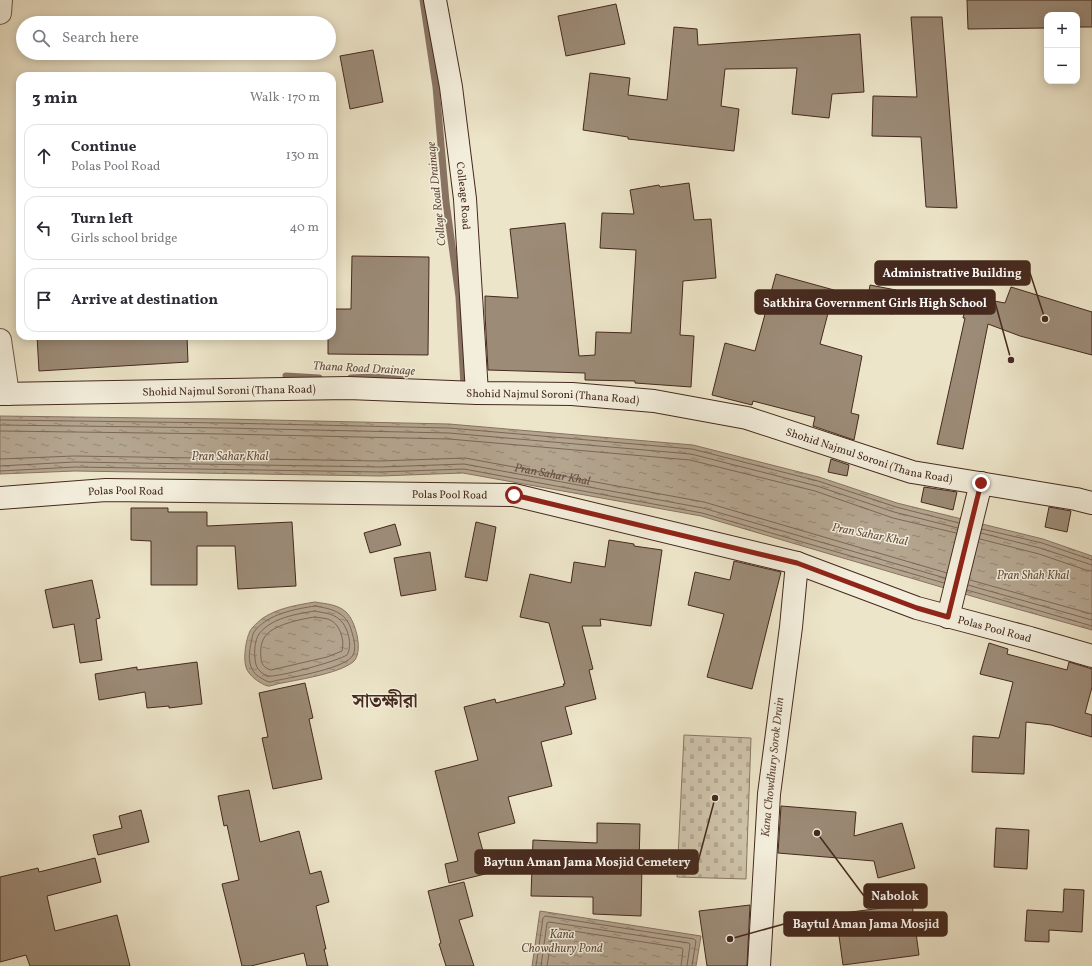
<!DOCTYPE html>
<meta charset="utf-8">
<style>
:root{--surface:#fff;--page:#f2f2f3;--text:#2b2b33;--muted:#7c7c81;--line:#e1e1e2}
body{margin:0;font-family:Vollkorn,"Noto Serif Bengali",serif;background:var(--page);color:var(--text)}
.controls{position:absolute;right:12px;top:12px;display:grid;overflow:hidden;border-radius:8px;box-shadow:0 2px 10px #0003}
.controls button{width:36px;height:36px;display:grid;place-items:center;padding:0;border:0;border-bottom:1px solid var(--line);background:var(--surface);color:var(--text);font:20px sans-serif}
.stop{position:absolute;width:12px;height:12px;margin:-9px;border:3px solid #8f2418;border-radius:50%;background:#fff}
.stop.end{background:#8f2418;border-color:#fff;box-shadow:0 1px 4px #0008}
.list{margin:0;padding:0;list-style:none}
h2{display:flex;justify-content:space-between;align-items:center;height:52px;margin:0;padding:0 16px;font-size:17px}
h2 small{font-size:13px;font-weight:400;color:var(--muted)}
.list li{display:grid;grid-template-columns:26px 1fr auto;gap:12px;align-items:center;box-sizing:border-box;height:64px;margin:0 8px 8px;padding:0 8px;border:1px solid var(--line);border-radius:12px}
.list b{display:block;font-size:15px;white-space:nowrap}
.list p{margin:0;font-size:13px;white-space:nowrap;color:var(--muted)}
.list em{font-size:13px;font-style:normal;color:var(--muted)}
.icon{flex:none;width:22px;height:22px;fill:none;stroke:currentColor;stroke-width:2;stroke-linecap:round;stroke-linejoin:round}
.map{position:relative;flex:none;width:1092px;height:966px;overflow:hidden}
.search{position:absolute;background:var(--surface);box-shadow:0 2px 10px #0003;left:16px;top:16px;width:320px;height:44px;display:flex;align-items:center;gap:10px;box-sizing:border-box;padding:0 14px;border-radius:22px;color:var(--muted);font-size:15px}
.panel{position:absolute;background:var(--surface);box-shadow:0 2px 10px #0003;left:16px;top:72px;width:320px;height:268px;border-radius:12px}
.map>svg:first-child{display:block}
.cemetery{fill:url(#cemetery-stones);stroke:#8a7765}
.water{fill:url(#water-ripples);stroke:#887362}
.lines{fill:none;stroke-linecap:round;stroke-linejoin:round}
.shore{stroke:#7c6756;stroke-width:1}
.stream{stroke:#887362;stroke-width:7}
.building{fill:#9c8b77;stroke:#45291e}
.street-casing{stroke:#6f5849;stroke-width:24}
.secondary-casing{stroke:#45291e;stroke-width:24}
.street{stroke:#f3eedc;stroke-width:22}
.secondary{stroke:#f3eedc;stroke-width:22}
.route{stroke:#8f2418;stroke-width:5}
.labels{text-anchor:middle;stroke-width:3;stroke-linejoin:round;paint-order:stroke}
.street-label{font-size:11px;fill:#45291e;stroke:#f3eedc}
.water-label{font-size:12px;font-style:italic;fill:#664e40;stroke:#f3eedc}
.town-label{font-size:19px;font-weight:bold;fill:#45291e;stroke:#f3eedc}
.leader{fill:none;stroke:#45291e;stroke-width:1.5}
.callout-dot{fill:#45291e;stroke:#f3eedc;stroke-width:1.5}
.callout{fill:#45291e;stroke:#45291e;stroke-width:1.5}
.callout-label{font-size:12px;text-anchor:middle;font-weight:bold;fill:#fff}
</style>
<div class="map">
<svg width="1092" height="966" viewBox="0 0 1092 966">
<defs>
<pattern id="cemetery-stones" width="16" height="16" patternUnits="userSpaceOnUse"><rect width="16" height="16" fill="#d0c5ac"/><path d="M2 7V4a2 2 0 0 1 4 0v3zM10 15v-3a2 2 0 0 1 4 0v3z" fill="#b4a994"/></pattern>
<pattern id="water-ripples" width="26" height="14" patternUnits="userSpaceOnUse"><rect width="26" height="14" fill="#b4a58f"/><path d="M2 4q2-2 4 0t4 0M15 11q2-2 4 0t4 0" fill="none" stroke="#948674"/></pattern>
</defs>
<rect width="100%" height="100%" fill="#ede5c9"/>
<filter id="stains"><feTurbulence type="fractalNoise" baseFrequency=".005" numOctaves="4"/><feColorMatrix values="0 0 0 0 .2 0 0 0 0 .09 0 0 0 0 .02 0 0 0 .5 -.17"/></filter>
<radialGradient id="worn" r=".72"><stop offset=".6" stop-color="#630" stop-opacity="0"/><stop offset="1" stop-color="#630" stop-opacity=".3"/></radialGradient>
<!-- cemetery -->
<path class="cemetery" d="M684,735L751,738L746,879L677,877Z"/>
<!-- water -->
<g class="water">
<path d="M0,416L224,419L449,424L693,445L819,477L897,503L1043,539L1092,556V630L985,600L701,516L463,473L380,476L75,471L0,474Z"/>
<path d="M315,602C326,604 337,604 346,612C356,621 364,653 353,662C338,674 296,680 277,684C274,685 271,686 268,686C260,684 248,675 246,667C243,658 246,639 250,631C252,627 259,621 263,618C278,608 297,605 315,602Z"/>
<path d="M540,911L701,936L696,966H532Z"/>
</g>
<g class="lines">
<!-- shore -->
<g class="shore">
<path d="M0,420L224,423L449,428L692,449L818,481L896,507L959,523"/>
<path d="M0,425L224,428L449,433L691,454L817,486L894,512L958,528"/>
<path d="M0,431L224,434L449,439L690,460L815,491L893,518L956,533"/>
<path id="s1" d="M0,459L74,456L380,461L465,458L704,502L947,573"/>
<path d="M0,466L74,462L380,467L464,464L703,508L945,578"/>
<path d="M0,471L75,467L380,472L464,469L702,513L944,583"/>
<path d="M982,529L1042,543L1092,560"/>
<path d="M981,533L1040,548L1092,565"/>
<path d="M980,539L1039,554L1086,570L1092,571"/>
<path d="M970,580L1092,614"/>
<path d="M968,585L1092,620"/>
<path d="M967,590L1092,626"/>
<path d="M315,606C331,609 345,611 351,629C353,636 357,648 353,655C347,668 293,677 279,680C276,680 272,682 270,682C267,682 263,679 261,678C248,671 248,657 251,643C252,640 252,635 254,632C267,614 295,609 315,606Z"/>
<path d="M315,611C323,613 332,613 339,619C348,626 353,646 347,655C338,661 276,678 268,676C259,673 255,666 255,658C254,651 255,640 259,634C271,618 296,614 315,611Z"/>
<path d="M315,617C319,618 324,618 328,619C340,623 345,640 342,651L327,657L271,670C264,668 261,664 261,657C260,651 261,643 264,638C271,625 301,619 315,617Z"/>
<path d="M536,966L543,918L545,916L694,939L696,941L692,966"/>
<path d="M541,966L547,923L549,922L689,943L690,945L687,966"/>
<path d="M547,966L553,930L554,928L682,948L683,950L681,966"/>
</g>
<!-- stream -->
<g class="stream">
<path d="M423,0L436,87L446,202L459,297L464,386H461"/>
<path d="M286,376L319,378"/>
<path d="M351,378L373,377L405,380"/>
</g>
</g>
<!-- building -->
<g class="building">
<path d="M967,0H1092V27H1077V15H1047V28L968,29Z"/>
<path d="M616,4L625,44L566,56L558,16Z"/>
<path d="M911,17H942L957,208L926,207L921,137L872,136L873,96L917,97Z"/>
<path d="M674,27L697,29L698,45L860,34L864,92L832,94L829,118L792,114L797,68L725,69L721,106L739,109L734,151L628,139V137L583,130L590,73L630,78L628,95L667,100Z"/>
<path d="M373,50L383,102L350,109L340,56Z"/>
<path d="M689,183L694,220L711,219L716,278L683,281L680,335L694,336L691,387L635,383V381L585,380V373L488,370L485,314V296L518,298L510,229L565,223L579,356L595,355L596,332L631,333L636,250L600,248L602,213L634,214L630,190L659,185L660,187Z"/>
<path d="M352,256L429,257L428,355L328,354V336H332V309H351Z"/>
<path d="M776,274L834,290L820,344L862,356L851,413L859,415L854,440L813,426L815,417L753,401L752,405L712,395L725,343L755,351Z"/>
<path d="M870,285L896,290L892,314L866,309Z"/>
<path d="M1011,287L1092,312V355L1020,336L988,324L963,449L937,444L965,318H963L968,296L1005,303Z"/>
<path d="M37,336H187L188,362L39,371Z"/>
<path d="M831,459L849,465L847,476L828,472Z"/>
<path d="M924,487L957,492L953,510L921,502Z"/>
<path d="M1049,507L1071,511L1067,532L1045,527Z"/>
<path d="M131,508H168V512H207V526L292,522L296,586L238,589L235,546H197V585H151V541L131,540Z"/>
<path d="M476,522L496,527L487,581L465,577Z"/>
<path d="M395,524L401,545L370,553L364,533Z"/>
<path d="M609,540L634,544V546L662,550L651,626L600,619L601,626H582L593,669L589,670L596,699L565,707L572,734L541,742L552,786L508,797L515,823L478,833L489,873L449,883L445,864L458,861L435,771L478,760L464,707L495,699L496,703L564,686L563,684H565L549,623L520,617L530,574L571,583L574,562L605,567Z"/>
<path d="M430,552L436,590L401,596L394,558Z"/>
<path d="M734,561L781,572L752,689L707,677L724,614L688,605L695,572L730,580Z"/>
<path d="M92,580L100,618L96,619L102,660L80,663L74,624L53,628L45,590Z"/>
<path d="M989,643L1008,649L1007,654L1067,670L1069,662L1092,669V687L1085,713L1092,715V737L1051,725L1026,722L1024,774L972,772L973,736L999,738L1013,682L980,674Z"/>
<path d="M197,662L202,704L169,708V706L147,708L145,692L99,700L95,674L137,667V670Z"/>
<path d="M305,683L313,718L309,719L322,779L273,789L262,738L268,737L259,693Z"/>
<path d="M249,790L260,842L299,831L310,874L321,871L329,902L316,906L326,949H324L328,966H307L304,953L251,966H242L222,884L239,880L227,825L224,826L218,796Z"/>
<path d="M781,806L856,812L854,836L902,823L915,868L878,878L874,861L778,853Z"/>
<path d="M141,810L149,842L98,855L93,835L122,828L119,816Z"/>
<path d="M597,823L640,824L639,864H642L641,916L593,914V897L531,896L533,840L597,843Z"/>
<path d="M996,828L1029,830L1027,869L994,867Z"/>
<path d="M95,858L101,882L47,896L55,931L117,915L130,966H30L26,955L0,962V877L38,868L39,872Z"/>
<path d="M464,882L473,916L459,920L474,966H446L439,944L441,943L428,891Z"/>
<path d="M1064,889L1084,890L1082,932L1049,930V942L1025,941L1027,910L1063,912Z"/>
<path d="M912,904L919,955L843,965L836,914Z"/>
<path d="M750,905L747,966H707L699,911Z"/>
</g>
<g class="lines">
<defs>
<g id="street">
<path d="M0,13L1,0"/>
<path d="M0,340L8,394"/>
</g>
<g id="secondary">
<path id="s2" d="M435,0L451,87L465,199L477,393"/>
<path id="s3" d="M0,394L348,388L477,393L572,394L654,401L747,418L912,472L1076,499L1092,503"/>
<path id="s4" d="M0,498L106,490L514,495L797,563L917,608L1030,638L1092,656"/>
<path d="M948,617L981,483"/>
<path d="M759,966L769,794L791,627L797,563"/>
</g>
</defs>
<!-- street casing -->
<use href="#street" class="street-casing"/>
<!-- secondary casing -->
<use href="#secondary" class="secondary-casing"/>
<!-- street -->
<use href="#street" class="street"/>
<!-- secondary -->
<use href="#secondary" class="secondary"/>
</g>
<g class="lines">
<!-- route -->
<path class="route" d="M514,495L797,563L917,608L948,617L981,483"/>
</g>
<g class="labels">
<!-- street labels -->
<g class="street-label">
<text dy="4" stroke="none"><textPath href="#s2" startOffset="198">Colleage Road</textPath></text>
<text dy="4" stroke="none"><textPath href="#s3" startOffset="229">Shohid Najmul Soroni (Thana Road)</textPath></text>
<text dy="4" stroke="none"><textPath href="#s3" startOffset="553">Shohid Najmul Soroni (Thana Road)</textPath></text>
<text dy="4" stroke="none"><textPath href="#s3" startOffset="877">Shohid Najmul Soroni (Thana Road)</textPath></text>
<text dy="4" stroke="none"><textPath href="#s4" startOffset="126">Polas Pool Road</textPath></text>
<text dy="4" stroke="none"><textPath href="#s4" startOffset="450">Polas Pool Road</textPath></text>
<text dy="4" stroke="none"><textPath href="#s4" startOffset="1014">Polas Pool Road</textPath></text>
</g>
<!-- water labels -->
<g class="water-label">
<text transform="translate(436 194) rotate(-96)" y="4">College Road Drainage</text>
<text transform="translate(364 368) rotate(3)" y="4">Thana Road Drainage</text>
<text x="230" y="460">Pran Sahar Khal</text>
<text dy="4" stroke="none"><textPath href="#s1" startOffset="554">Pran Sahar Khal</textPath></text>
<text transform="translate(870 534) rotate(11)" y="4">Pran Sahar Khal</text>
<text x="1033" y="579">Pran Shah Khal</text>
<text transform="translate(772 767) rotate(-84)" y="4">Kana Chowdhury Sorok Drain</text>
<text x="562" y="938">Kana<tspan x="562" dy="14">Chowdhury Pond</tspan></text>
</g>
<!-- town labels -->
<g class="town-label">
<text x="385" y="707">সাতক্ষীরা</text>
</g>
</g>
<!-- callouts -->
<path class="leader" d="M1045 319L1030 273M1011 360L995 302M715 798L698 862M817 833L864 896M730 939L784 924"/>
<g class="callout-dot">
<circle cx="1045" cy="319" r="4"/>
<circle cx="1011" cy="360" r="4"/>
<circle cx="715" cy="798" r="4"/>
<circle cx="817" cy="833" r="4"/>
<circle cx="730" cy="939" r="4"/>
</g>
<g class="callout">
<rect x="875" y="261" width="155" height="24" rx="4"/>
<rect x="755" y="290" width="240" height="24" rx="4"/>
<rect x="475" y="850" width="223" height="24" rx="4"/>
<rect x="864" y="884" width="63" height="24" rx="4"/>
<rect x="784" y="912" width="163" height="24" rx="4"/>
</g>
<g class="callout-label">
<text x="952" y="277">Administrative Building</text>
<text x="875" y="307">Satkhira Government Girls High School</text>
<text x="587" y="866">Baytun Aman Jama Mosjid Cemetery</text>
<text x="895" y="900">Nabolok</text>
<text x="866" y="928">Baytul Aman Jama Mosjid</text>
</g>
<rect width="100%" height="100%" filter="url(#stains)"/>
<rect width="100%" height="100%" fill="url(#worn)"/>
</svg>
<div class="controls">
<button>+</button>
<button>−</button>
</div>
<div class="stop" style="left:514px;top:495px"></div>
<div class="stop end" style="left:981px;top:483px"></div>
<div class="search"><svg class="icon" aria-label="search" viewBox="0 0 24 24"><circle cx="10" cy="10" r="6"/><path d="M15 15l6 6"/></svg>Search here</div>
<section class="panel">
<h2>3 min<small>Walk · 170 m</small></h2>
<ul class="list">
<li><svg class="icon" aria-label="ahead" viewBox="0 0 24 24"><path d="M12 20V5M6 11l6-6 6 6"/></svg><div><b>Continue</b><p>Polas Pool Road</p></div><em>130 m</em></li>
<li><svg class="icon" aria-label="left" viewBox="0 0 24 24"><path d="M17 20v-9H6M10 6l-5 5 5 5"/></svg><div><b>Turn left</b><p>Girls school bridge</p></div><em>40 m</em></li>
<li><svg class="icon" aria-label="arrive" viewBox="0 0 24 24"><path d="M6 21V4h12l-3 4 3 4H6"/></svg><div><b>Arrive at destination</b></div></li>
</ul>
</section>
</div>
